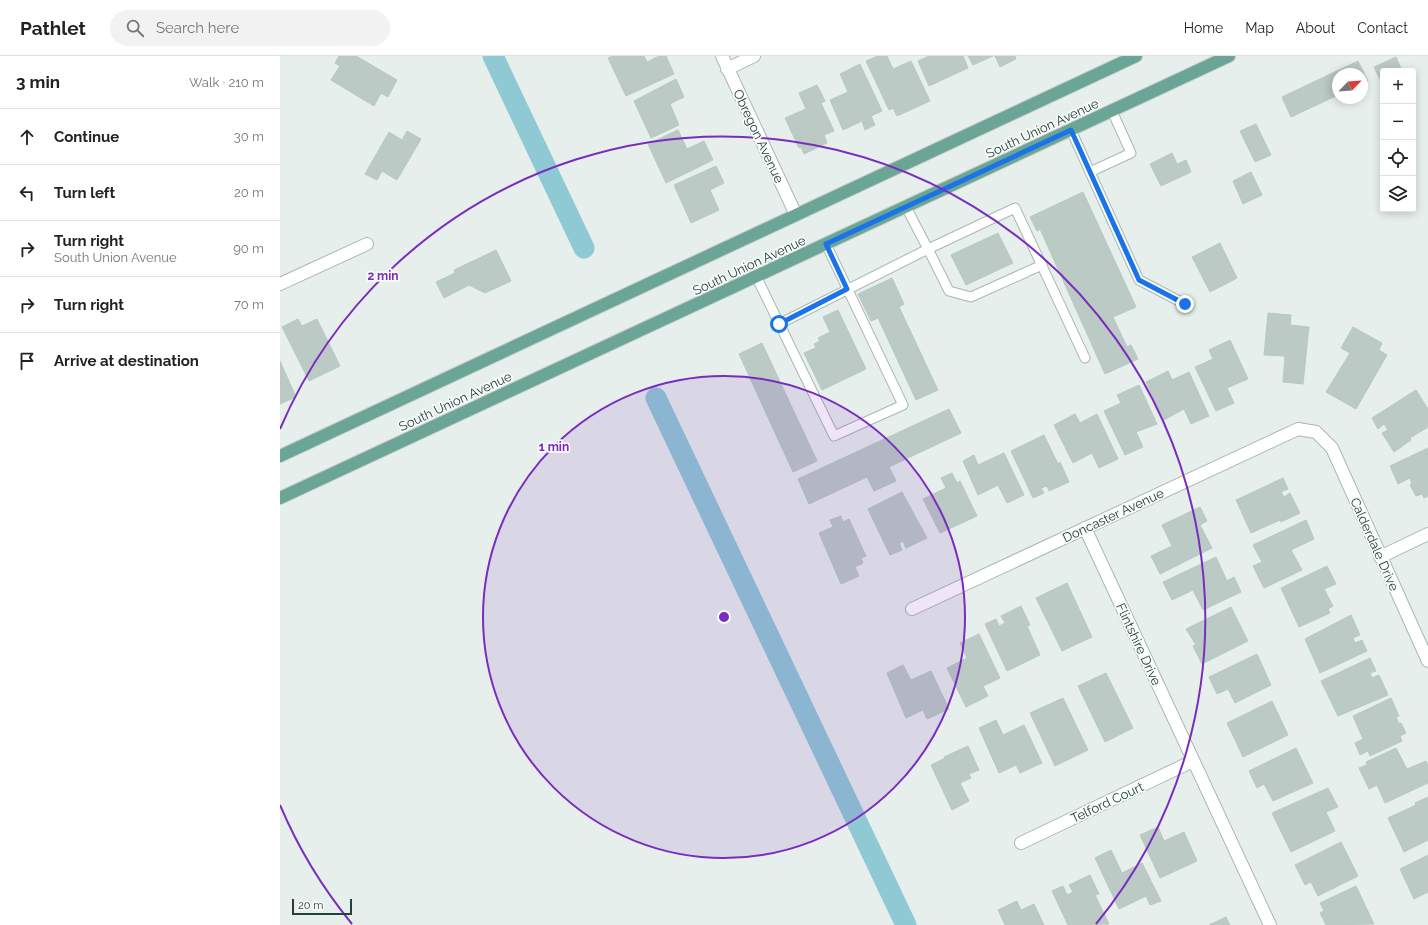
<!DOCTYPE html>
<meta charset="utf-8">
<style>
:root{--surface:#fff;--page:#f2f2f2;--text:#222;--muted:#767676;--line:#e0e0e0}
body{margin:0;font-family:Raleway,sans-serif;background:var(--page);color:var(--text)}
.controls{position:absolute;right:12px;top:12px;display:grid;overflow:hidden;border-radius:4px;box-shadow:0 2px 10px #0003}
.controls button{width:36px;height:36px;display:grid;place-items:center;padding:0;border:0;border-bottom:1px solid var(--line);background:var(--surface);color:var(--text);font:20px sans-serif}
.compass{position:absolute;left:1052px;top:12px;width:36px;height:36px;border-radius:50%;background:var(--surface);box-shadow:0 2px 10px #0003;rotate:65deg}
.scale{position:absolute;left:12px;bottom:10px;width:60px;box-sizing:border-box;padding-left:4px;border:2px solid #24423a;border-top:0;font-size:11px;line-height:14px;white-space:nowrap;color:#24423a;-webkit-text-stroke:3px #f7fbf9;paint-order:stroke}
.stop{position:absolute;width:12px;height:12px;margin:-9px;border:3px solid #1a73e8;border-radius:50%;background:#fff}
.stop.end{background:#1a73e8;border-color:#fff;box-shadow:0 1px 4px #0008}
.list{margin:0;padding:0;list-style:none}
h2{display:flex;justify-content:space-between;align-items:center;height:52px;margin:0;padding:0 16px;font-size:17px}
h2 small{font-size:13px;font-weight:400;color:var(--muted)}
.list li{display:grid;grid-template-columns:26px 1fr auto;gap:12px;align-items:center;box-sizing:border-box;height:56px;padding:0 16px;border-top:1px solid var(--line)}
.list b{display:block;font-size:15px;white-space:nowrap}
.list p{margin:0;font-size:13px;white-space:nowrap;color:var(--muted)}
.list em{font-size:13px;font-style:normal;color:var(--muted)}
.icon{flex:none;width:22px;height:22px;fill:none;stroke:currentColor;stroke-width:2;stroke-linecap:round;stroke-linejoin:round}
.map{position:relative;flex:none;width:1148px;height:869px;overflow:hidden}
header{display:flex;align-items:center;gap:24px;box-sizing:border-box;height:56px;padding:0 20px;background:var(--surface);border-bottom:1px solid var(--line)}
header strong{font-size:19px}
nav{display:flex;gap:22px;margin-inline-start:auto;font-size:14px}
.search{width:280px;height:36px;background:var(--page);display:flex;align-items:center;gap:10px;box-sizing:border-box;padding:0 14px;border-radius:22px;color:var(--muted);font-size:15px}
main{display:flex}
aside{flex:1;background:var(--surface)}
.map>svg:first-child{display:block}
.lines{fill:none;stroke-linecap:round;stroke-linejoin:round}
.canal{stroke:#8ec9d4;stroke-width:21}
.building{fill:#bbcac4;stroke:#b8c9c2}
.service-casing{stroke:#a8b8b2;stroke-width:11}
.minor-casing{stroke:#a8b8b2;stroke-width:14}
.primary-casing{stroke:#c2cac8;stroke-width:14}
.service{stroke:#fff;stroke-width:9}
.minor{stroke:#fff;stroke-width:12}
.primary{stroke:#6aa596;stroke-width:12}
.route{stroke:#1a73e8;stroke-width:5}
.ring{fill:none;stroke:#7b2cbf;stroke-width:2}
.labels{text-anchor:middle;stroke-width:3.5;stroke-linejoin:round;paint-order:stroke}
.street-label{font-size:13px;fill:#24423a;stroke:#f7fbf9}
.centre{fill:#7b2cbf;stroke:#f7fbf9;stroke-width:2}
.ring-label{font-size:12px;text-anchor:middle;font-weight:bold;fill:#7b2cbf;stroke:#f7fbf9;stroke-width:3.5;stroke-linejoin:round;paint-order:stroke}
</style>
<header>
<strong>Pathlet</strong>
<div class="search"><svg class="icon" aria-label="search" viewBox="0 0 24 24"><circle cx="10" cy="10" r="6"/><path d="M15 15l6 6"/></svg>Search here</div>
<nav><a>Home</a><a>Map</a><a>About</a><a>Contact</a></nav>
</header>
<main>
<aside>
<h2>3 min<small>Walk · 210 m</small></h2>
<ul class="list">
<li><svg class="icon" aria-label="ahead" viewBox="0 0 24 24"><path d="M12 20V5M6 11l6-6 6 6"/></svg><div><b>Continue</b></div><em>30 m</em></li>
<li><svg class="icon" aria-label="left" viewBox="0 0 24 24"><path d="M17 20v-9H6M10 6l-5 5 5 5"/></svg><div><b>Turn left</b></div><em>20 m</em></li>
<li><svg class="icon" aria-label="right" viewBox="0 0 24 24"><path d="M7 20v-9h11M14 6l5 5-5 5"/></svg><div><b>Turn right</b><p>South Union Avenue</p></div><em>90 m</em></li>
<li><svg class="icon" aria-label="right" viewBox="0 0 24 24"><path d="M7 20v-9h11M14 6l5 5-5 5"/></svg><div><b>Turn right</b></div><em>70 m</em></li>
<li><svg class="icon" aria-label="arrive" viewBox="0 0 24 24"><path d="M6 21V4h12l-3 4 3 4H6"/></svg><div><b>Arrive at destination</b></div></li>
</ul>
</aside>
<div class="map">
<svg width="1148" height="869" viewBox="0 0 1148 869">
<rect width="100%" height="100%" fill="#e6efeb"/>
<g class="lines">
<!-- canal -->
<g class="canal">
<path d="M213,0L304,192"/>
<path d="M376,342L626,869"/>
</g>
</g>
<!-- building -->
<g class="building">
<path d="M59,0H76L117,24L108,41L101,37L94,50L51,24L60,10L55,7Z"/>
<path d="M333,0H364L367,6L379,0H386L394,18L346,40L328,2Z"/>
<path d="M598,0H607L613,13L631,5L650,45L617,60L613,52L609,54L586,5Z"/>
<path d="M649,0H683L688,12L649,30L638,5Z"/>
<path d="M688,0H713L693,9Z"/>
<path d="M715,0H735L736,3L720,11Z"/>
<path d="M1116,1L1122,15H1103V29L1094,11Z"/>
<path d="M1078,5L1088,25L1082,28V18H1058V39L1011,61L1002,41Z"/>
<path d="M580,8L602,55L591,60L595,69L585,74L582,65L563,74L550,44L568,36L560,18Z"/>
<path d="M396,23L404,41L390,48L399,69L371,82L354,45Z"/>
<path d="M537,29L545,45L541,47L554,75L544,79L547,87L524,98L521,91L519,92L505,62L526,53L519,37Z"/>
<path d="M976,68L991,99L975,106L960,75Z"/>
<path d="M398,74L407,93L424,85L433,104L386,127L368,88Z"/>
<path d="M127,75L141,83L117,124L102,115L97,124L85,118L109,76L122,84Z"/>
<path d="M892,97L897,108L906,104L911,116L881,130L870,108Z"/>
<path d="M436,110L444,127L430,134L439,154L411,167L394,129Z"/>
<path d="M971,116L982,139L963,148L953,125Z"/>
<path d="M803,136L856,251L833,261L847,291L851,289L858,303L825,318L760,173L757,175L750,161Z"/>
<path d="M718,177L733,207L686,229L671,199Z"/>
<path d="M940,187L957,222L930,236L912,201Z"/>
<path d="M216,194L231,225L205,237L189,229L164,242L156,226L175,217L174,214Z"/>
<path d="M612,222L624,248L619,251L658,334L636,344L598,262L591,265L578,238Z"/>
<path d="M558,254L586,313L542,334L524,297L536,292L534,288L540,285L538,282L550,276L543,261Z"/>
<path d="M988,257L1011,259L1010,269L1029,271L1023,328L1003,326L1005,300L984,299Z"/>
<path d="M18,263L22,270L37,263L60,310L29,325L2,271Z"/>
<path d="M1073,271L1102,287L1099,294L1107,299L1076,353L1046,336L1070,297L1061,292Z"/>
<path d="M950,284L968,323L947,332L954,347L936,355L915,311L933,303L929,294Z"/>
<path d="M482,287L537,405L513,416L459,298Z"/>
<path d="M0,305L16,341L0,348Z"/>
<path d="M888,315L892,324L909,316L929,360L911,368L904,353L884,364L866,326Z"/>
<path d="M859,329L877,368L856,376L863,391L845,399L824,355L841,347L837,339Z"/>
<path d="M1136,334L1148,353V371L1130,382L1131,384L1114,396L1102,377L1108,374L1104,368L1098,373L1092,362Z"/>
<path d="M669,353L681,377L609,411L616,425L594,435L587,421L529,448L518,423Z"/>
<path d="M795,358L800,367L817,358L838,403L819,412L812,397L793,407L774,369Z"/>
<path d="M764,379L778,408L780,406L789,426L769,435L767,430L761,432L764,437L753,442L731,395Z"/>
<path d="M1148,392V440L1144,442L1142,438L1136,440L1130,429L1132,428L1130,422L1118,428L1110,410Z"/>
<path d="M724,397L744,439L727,447L718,429L698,439L683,405L694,399L698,409Z"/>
<path d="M672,417L677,427L680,425L697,460L660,477L643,443L666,432L661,422Z"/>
<path d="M1003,422L1008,433L1001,436L1004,441L1010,437L1020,457L1001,466L1000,464L971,477L956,444Z"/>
<path d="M622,436L647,482L626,492L623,485L619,487L622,494L610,499L588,453Z"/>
<path d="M920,451L927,465L920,469L932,492L880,518L871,500L892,490L882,469Z"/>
<path d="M561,460L563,466L569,463L586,500L581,502L583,507L575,511L579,520L561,528L539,477L553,471L550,464Z"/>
<path d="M1026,464L1034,483L1011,494L1022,514L984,532L973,510L982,506L973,489Z"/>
<path d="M936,501L947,525L954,521L961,536L923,554L913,534L892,544L883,526Z"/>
<path d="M1047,510L1056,528L1044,533L1053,550L1048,553L1050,557L1019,571L1001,532Z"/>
<path d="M787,527L812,581L782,595L756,542Z"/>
<path d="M741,550L750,569L747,570L760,599L727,615L705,568L716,563L719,570L725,567L721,560Z"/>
<path d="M951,551L968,585L922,608L913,590L916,589L906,573Z"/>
<path d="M1071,559L1080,579L1073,582L1075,587L1082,584L1087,595L1040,617L1025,583Z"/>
<path d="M699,578L720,622L703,630L708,640L686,651L667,612L687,602L680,587Z"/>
<path d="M977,598L991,629L955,647L948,633L937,638L929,621Z"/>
<path d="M1090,602L1096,615L1090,617L1092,622L1099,619L1108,639L1058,660L1041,625Z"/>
<path d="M623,609L631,624L651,615L669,653L647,663L643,654L626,662L607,617Z"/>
<path d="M826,617L853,672L825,686L798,630Z"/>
<path d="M783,642L808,694L775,710L750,657Z"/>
<path d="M1111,642L1119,660L1116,661L1119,668L1121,667L1126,677L1120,680L1122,685L1090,700L1088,695L1080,699L1075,687L1083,683L1073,660Z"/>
<path d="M992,645L1008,679L963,701L947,667Z"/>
<path d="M716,664L723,679L744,669L762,707L740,717L736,709L719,717L699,672Z"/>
<path d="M688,690L699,714L689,718L691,722L680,727L689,745L672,754L651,709L665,702L664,701Z"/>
<path d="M1016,692L1033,727L993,745L984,728L977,732L969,715Z"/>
<path d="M1116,692L1127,713L1146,705L1148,709V727L1105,747L1097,729L1089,733L1079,712L1087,709L1086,706Z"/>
<path d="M1048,732L1058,751L1046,756L1055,775L1011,796L992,757Z"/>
<path d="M1148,741V784L1124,796L1108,762L1136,749L1135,747Z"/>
<path d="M878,771L884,785L904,776L917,805L880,822L860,779Z"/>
<path d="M1061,786L1078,820L1038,840L1031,826L1025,829L1015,809Z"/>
<path d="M831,794L842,817L862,807L881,845L870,849L866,840L839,853L815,802Z"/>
<path d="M1148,799V836L1134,843L1120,813Z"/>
<path d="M810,819L819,838L815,839L829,868L788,869L772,835L783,830L787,839L793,836L789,829Z"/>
<path d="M1076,830L1094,868L1046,869L1040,857L1044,855L1040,847Z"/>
<path d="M737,845L741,854L754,848L764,869H725L718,854Z"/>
<path d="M946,861L950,869H929Z"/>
</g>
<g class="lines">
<defs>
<g id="service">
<path d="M791,74L859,224L905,248"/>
<path d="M810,116L851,97L832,55"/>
<path d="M626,151L648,193L735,152L805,302"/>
<path d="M476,220L554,380L623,349L546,188"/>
<path d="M499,268L648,193L669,235L691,241L762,209"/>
</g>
<g id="minor">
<path d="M442,0L516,159"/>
<path d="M447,13L474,0"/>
<path d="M0,228L87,188"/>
<path d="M805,472L990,869"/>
<path d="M1100,501L1148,478"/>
<path d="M632,553L1018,373L1036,376L1052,392L1148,605"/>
<path d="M741,787L913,705"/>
</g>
<g id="primary">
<path d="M0,400L856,0"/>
<path d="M0,442L949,0"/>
</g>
</defs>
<!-- service casing -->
<use href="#service" class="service-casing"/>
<!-- minor casing -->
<use href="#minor" class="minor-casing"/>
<!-- primary casing -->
<use href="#primary" class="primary-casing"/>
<!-- service -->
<use href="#service" class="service"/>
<!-- minor -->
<use href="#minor" class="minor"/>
<!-- primary -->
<use href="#primary" class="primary"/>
</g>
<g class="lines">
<!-- route -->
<path class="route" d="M499,268L567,233L546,188L791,74L859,224L905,248"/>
</g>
<!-- distance rings -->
<circle cx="444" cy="561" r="241" fill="#7b2cbf" fill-opacity=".12"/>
<g class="ring">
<circle cx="444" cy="561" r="241"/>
<path d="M72 868A482 482 0 0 1 0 749M0 373A482 482 0 1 1 816 868"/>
</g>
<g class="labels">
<!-- street labels -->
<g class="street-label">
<text transform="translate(762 72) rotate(-25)" y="5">South Union Avenue</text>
<text transform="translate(479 80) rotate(65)" y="5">Obregon Avenue</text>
<text transform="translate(469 209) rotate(-25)" y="5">South Union Avenue</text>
<text transform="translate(175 345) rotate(-25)" y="5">South Union Avenue</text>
<text transform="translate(833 459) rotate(-25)" y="5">Doncaster Avenue</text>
<text transform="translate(1095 488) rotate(66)" y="5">Calderdale Drive</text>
<text transform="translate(859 588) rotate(65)" y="5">Flintshire Drive</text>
<text transform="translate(827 746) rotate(-25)" y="5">Telford Court</text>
</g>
</g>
<circle cx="444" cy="561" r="6" class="centre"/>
<g class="ring-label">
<text x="103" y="224">2 min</text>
<text x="274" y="395">1 min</text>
</g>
</svg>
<div class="controls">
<button>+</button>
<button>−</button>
<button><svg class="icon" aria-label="locate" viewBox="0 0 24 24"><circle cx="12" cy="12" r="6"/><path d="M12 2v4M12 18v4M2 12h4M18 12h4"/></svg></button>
<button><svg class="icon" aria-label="layers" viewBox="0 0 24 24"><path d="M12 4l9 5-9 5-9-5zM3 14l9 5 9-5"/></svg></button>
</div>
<svg class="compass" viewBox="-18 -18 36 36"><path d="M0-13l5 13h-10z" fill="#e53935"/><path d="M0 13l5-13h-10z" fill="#767676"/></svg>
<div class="scale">20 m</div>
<div class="stop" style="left:499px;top:268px"></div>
<div class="stop end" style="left:905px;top:248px"></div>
</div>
</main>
